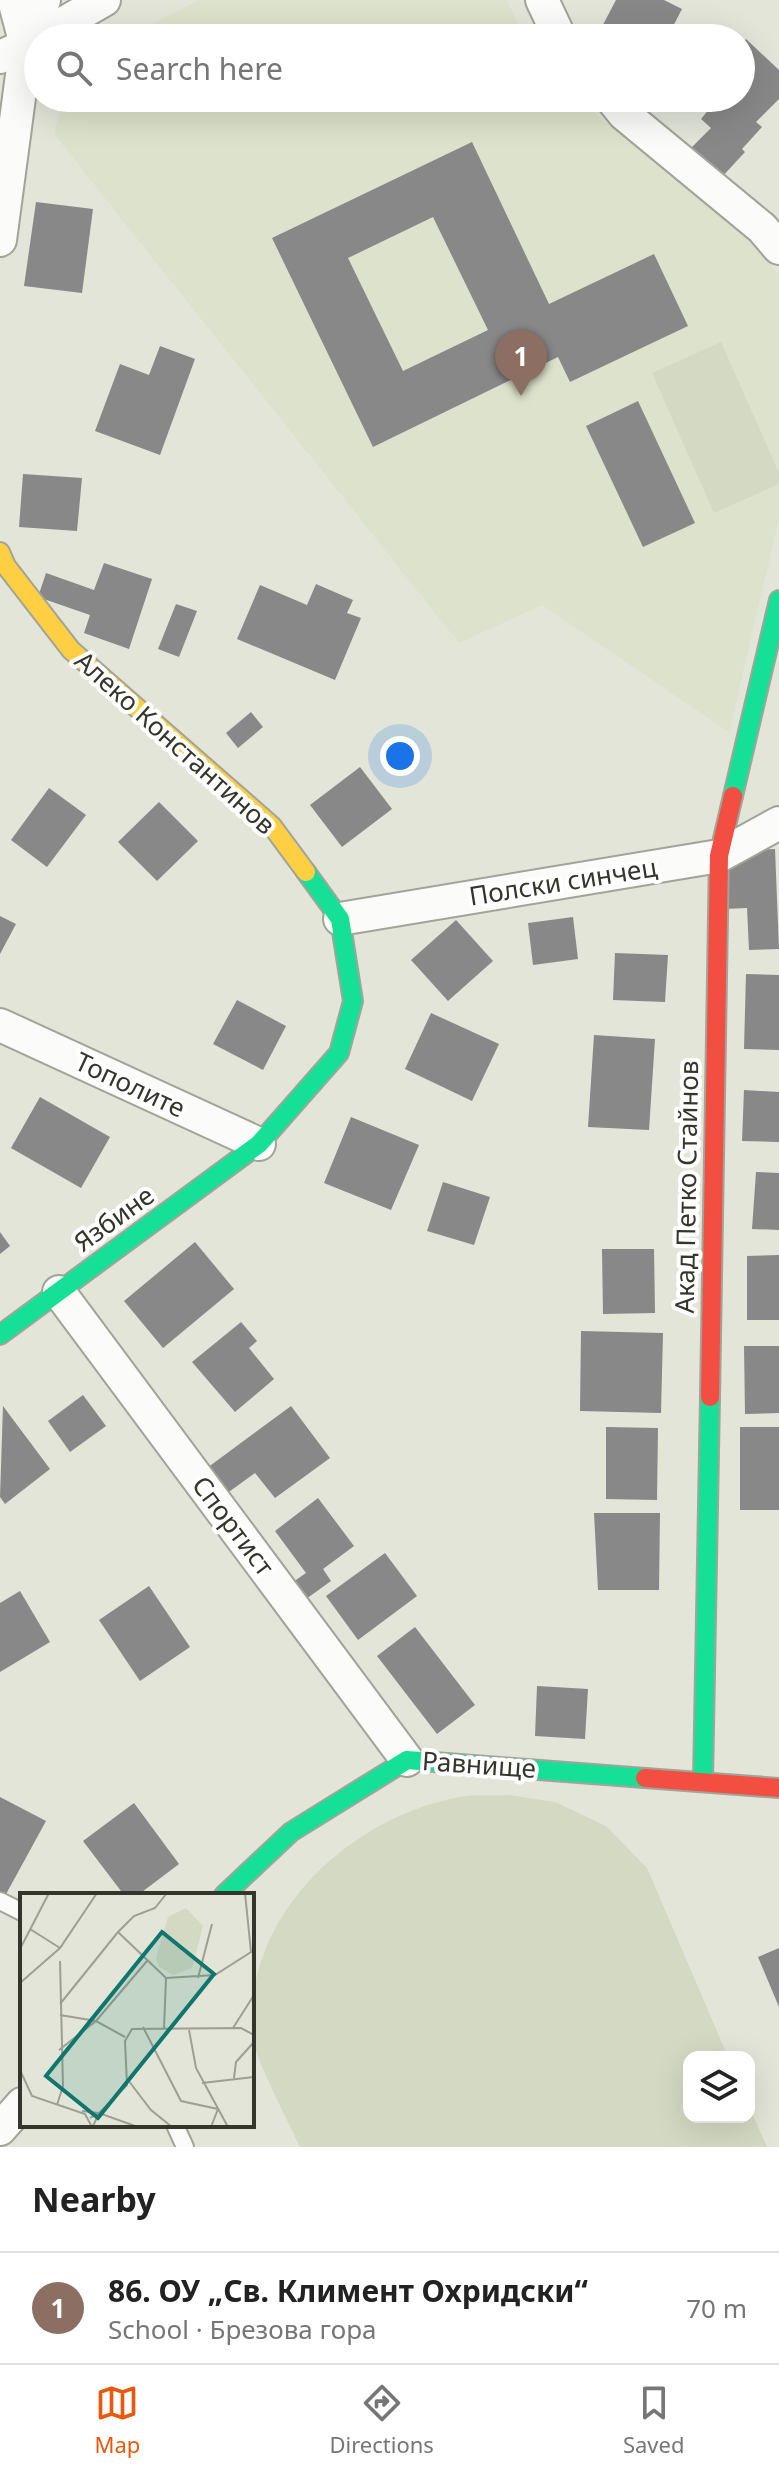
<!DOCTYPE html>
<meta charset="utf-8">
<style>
:root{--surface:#fff;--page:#f2f2f2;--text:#222;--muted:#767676;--line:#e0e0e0;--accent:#ea580c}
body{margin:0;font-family:"Noto Sans",sans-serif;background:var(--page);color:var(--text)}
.controls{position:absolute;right:24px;bottom:24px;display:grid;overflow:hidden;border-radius:16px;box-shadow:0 8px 32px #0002}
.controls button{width:72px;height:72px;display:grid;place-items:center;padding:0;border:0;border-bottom:2px solid var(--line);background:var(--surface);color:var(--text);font:40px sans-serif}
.you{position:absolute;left:400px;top:756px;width:28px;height:28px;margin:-20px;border:6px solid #fff;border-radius:50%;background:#1a73e8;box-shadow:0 0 0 12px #1a73e833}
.badge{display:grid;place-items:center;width:52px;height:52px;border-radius:50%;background:var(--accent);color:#fff;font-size:26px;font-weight:700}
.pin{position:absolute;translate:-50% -66px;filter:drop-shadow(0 2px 4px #0008)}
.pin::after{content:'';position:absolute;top:42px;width:28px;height:24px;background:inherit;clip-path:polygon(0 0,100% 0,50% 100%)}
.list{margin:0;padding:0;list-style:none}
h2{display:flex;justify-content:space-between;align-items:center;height:104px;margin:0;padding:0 32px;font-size:34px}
h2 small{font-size:26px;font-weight:400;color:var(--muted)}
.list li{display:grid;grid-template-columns:52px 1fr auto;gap:24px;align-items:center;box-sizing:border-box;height:112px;padding:0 32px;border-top:2px solid var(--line)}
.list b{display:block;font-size:30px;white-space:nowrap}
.list p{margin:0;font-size:26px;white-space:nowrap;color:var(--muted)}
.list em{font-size:26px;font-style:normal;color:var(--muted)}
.icon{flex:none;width:44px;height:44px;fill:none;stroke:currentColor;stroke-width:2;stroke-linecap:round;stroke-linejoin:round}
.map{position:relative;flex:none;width:779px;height:2147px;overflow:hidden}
.search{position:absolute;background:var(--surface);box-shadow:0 8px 32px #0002;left:24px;right:24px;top:24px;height:88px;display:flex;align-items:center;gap:20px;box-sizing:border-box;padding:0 28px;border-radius:44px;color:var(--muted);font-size:30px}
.sheet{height:216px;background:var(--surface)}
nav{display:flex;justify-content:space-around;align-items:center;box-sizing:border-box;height:112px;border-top:2px solid var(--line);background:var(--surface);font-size:22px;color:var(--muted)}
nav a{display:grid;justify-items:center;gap:4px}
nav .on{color:var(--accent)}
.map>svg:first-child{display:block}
.built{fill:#dce2cb}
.green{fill:#d4d9c3}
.building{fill:#888889;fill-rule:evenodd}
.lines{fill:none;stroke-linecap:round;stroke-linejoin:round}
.lane-casing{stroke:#a1a499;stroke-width:20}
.street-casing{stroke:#a1a499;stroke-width:36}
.fast-casing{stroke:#a1a499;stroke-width:22}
.slow-casing{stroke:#a1a499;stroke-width:22}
.jam-casing{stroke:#a1a499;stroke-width:22}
.lane{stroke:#fbfbf9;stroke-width:16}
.street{stroke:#fbfbf9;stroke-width:32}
.fast{stroke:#16e098;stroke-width:18}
.slow{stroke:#ffcf43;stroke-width:18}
.jam{stroke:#f24e42;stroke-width:18}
.labels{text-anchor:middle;stroke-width:8;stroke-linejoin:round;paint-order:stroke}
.street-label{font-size:26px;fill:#34362c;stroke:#fff}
.inset-road{fill:none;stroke:#9c9f93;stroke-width:2}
.view{fill:#0f766e;fill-opacity:0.15;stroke:#0f766e;stroke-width:4}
.inset-edge{fill:none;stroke:#34362c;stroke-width:4}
</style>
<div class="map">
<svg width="779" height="2147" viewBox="0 0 779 2147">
<rect width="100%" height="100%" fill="#e2e5d8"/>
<!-- built -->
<g class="built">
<path d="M199,0H507L525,38H125Z"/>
<path d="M63,98H577L749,239L779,275V518L729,732L542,605L459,643L54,134Z"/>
</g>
<!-- green -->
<g class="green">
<path d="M721,342L779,473V484L714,513L652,373Z"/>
<path d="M508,1795L555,1802L606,1826L647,1868L728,2057H689V2117H749V2106L767,2147H300C289,2123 253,2055 252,2034C244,1915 349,1818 459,1797C475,1794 492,1796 508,1795Z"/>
</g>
<!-- building -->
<g class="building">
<path d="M616,0H664L682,9L667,38H596Z"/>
<path d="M746,39L779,70V99L756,122L762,127L742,149L745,152L721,178L690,149L711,128L701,119L718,98H741V44Z"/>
<path d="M472,142L549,304L654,254L688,326L570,382L558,357L373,447L272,238ZM433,217L488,330L403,371L348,258Z"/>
<path d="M36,202L93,209L82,293L24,286Z"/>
<path d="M160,346L195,359L160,455L95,431L120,364L149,375Z"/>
<path d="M638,401L695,523L643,547L586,426Z"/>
<path d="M23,474L82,478L77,531L19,527Z"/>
<path d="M104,563L152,579L129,649L84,633L90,615L38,597L46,573L94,590Z"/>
<path d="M316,584L353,600L347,613L361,618L335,680L237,639L260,585L307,605Z"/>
<path d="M176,604L197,611L179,657L158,649Z"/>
<path d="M251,712L263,727L238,748L226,733Z"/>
<path d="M360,767L392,809L342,847L310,805Z"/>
<path d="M49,788L86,815L47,867L11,840Z"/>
<path d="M159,802L198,841L157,881L118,842Z"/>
<path d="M775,849L779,949L749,950L747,908L725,909L724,870L746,850Z"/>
<path d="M0,916L16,924L0,954Z"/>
<path d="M573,917L578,959L533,965L528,923Z"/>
<path d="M456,920L493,961L448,1001L411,960Z"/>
<path d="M615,953L668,955L665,1002L613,1000Z"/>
<path d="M746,974L779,975V1050L744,1049Z"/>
<path d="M237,1000L286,1026L263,1070L213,1044Z"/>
<path d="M431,1013L499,1044L472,1101L405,1069Z"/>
<path d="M594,1035L655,1039L649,1130L588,1127Z"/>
<path d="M744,1090L779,1092V1142L742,1141Z"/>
<path d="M40,1097L110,1137L81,1188L11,1148Z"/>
<path d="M351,1117L419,1145L391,1210L324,1183Z"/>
<path d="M756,1172L779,1173V1230L752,1229Z"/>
<path d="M443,1182L490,1197L474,1245L427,1231Z"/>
<path d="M0,1232L10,1246L0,1254Z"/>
<path d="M195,1242L234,1289L163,1348L124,1301Z"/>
<path d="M602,1249H654L655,1313L603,1314Z"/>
<path d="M779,1255V1320H747V1256Z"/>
<path d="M241,1322L257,1341L249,1348L274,1379L235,1412L192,1362Z"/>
<path d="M581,1331L663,1333L661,1413L580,1411Z"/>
<path d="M744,1346H779V1413L745,1414Z"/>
<path d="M83,1395L106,1426L70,1452L48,1421Z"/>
<path d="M3,1406L50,1469L5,1504L0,1497Z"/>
<path d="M291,1406L330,1458L275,1498L255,1473L226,1494L207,1468Z"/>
<path d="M606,1427L658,1428L657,1500L606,1499Z"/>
<rect x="740" y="1427" width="39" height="83"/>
<path d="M318,1498L354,1546L323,1569L331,1581L306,1599L293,1582L306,1573L275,1531Z"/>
<path d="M594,1513H660L659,1590H598Z"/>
<path d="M385,1553L417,1596L358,1640L326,1596Z"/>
<path d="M149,1586L190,1647L140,1681L99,1620Z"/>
<path d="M20,1591L50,1642L0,1672V1603Z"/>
<path d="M415,1627L475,1705L437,1734L377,1656Z"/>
<path d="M537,1686L588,1689L585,1739L535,1736Z"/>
<path d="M0,1797L46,1821L5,1896L0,1893Z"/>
<path d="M134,1803L179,1864L138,1895H124L83,1841Z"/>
<path d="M779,1948V2007L758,1957Z"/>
</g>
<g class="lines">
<defs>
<g id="lane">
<path d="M0,1901L22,1912"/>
<path d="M175,2125L185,2147"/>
</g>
<g id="street">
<path d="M14,0L26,45L104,0"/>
<path d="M542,0L560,38"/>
<path d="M0,57L26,45L44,0"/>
<path d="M611,98L624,114L762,228L779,248"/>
<path d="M0,240L26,45"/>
<path d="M340,919L719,856L779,823"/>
<path d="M0,1025L259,1144"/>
<path d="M59,1292L407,1760"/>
<path d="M0,2129L22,2104"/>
</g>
<g id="fast">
<path d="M733,796L779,600"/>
<path d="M0,1335L259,1144L339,1053L353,1001L340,919L306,872"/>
<path d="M703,1781L710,1397"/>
<path d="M224,1895L291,1832L407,1760L645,1778"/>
</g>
<path id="slow" d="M0,552L6,566L71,650L272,826L306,872"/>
<g id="jam">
<path d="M710,1397L719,856L733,796"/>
<path d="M645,1778L779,1788"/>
</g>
</defs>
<!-- lane casing -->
<use href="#lane" class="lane-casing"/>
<!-- street casing -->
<use href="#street" class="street-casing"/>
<!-- fast casing -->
<use href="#fast" class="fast-casing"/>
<!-- slow casing -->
<use href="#slow" class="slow-casing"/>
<!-- jam casing -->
<use href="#jam" class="jam-casing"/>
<!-- lane -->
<use href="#lane" class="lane"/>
<!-- street -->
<use href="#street" class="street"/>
<!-- fast -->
<use href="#fast" class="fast"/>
<!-- slow -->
<use href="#slow" class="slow"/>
<!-- jam -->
<use href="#jam" class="jam"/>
</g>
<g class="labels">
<!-- street labels -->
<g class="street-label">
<text transform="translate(175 743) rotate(42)" y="9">Алеко Константинов</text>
<text transform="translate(563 882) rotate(-9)" y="9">Полски синчец</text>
<text transform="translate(130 1085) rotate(25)" y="9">Тополите</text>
<text transform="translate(687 1187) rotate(-89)" y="9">Акад Петко Стайнов</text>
<text transform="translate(114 1219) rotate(-36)" y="9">Язбине</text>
<text transform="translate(233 1526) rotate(53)" y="9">Спортист</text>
<text transform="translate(479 1765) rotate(4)" y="9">Равнище</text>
</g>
</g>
<!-- overview -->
<g transform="translate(20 1893)">
<rect width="234" height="234" fill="#e2e5d8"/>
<path d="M166,15L183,33L172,75L153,82L139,74L136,65L148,24Z" fill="#d4d9c3"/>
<path class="inset-road" d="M10,36L40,55M98,39L146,85L195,82L231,59L225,0M0,56L29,0M178,85L192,31M0,90L40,55L77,0M40,111L98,39L114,23L135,15L147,0M40,122L76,128L105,144M123,134L161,208L198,216L191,234M144,135L146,85M213,135L234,102M169,137L176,175L208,234M39,157L76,128L127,68M0,177L12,203L65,221L72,234M214,185L216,169L234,149M108,187L131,217L152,234M182,190L234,184M37,212L43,193L40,68M62,218L79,220L73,233M79,220L107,192L105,148L112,136L221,135L234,142M70,225L79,220L118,234"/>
<path class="view" d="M142,39L194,81L78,225L26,183Z"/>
<rect width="234" height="234" class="inset-edge"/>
</g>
</svg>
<div class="controls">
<button><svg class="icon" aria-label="layers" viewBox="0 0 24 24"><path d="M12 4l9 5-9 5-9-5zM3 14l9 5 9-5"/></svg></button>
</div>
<div class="you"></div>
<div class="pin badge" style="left:521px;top:396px;background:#8d6e63">1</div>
<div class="search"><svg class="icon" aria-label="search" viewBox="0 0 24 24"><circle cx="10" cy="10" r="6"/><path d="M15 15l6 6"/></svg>Search here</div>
</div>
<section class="sheet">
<h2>Nearby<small></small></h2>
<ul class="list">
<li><span class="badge" style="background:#8d6e63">1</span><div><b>86. ОУ „Св. Климент Охридски“</b><p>School · Брезова гора</p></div><em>70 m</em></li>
</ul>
</section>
<nav>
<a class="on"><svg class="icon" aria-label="map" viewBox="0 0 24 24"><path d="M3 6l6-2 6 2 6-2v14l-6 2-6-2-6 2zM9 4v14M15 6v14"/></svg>Map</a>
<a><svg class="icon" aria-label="directions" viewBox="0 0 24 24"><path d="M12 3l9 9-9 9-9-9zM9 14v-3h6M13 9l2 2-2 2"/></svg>Directions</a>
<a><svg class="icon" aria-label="saved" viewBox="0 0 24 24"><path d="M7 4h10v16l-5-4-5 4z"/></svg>Saved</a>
</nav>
